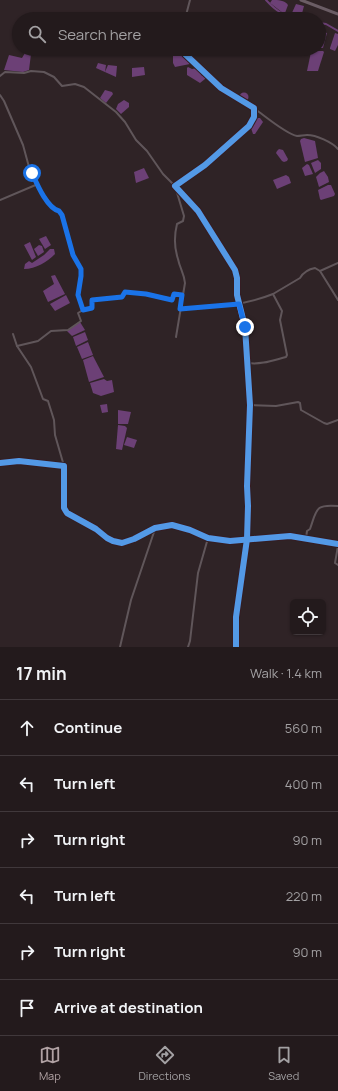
<!DOCTYPE html>
<meta charset="utf-8">
<style>
:root{--surface:#231a1c;--page:#2b2325;--text:#f1f3f6;--muted:#a3a1a3;--line:#40383b;--accent:#b1a2a4}
body{margin:0;font-family:Manrope,sans-serif;background:var(--page);color:var(--text)}
.controls{position:absolute;right:12px;bottom:12px;display:grid;overflow:hidden;border-radius:6px;box-shadow:0 1px 3px #0004}
.controls button{width:36px;height:36px;display:grid;place-items:center;padding:0;border:0;border-bottom:1px solid var(--line);background:var(--surface);color:var(--text);font:20px sans-serif}
.stop{position:absolute;width:12px;height:12px;margin:-9px;border:3px solid #1a73e8;border-radius:50%;background:#fff}
.stop.end{background:#1a73e8;border-color:#fff;box-shadow:0 1px 4px #0008}
.list{margin:0;padding:0;list-style:none}
h2{display:flex;justify-content:space-between;align-items:center;height:52px;margin:0;padding:0 16px;font-size:17px}
h2 small{font-size:13px;font-weight:400;color:var(--muted)}
.list li{display:grid;grid-template-columns:26px 1fr auto;gap:12px;align-items:center;box-sizing:border-box;height:56px;padding:0 16px;border-top:1px solid var(--line)}
.list b{display:block;font-size:15px;white-space:nowrap}
.list em{font-size:13px;font-style:normal;color:var(--muted)}
.icon{flex:none;width:22px;height:22px;fill:none;stroke:currentColor;stroke-width:2;stroke-linecap:round;stroke-linejoin:round}
.map{position:relative;flex:none;width:338px;height:647px;overflow:hidden}
.search{position:absolute;background:var(--surface);box-shadow:0 1px 3px #0004;left:12px;right:12px;top:12px;height:44px;display:flex;align-items:center;gap:10px;box-sizing:border-box;padding:0 14px;border-radius:22px;color:var(--muted);font-size:15px}
.sheet{height:388px;background:var(--surface)}
nav{display:flex;justify-content:space-around;align-items:center;box-sizing:border-box;height:56px;border-top:1px solid var(--line);background:var(--surface);font-size:11px;color:var(--muted)}
nav a{display:grid;justify-items:center;gap:2px}
nav .on{color:var(--accent)}
.map>svg:first-child{display:block}
.water{fill:#6c4076}
.lines{fill:none;stroke-linecap:round;stroke-linejoin:round}
.canal{stroke:#6c4076;stroke-width:2}
.minor{stroke:#60565a;stroke-width:2}
.major{stroke:#6b5d65;stroke-width:3}
.cycleway-casing{stroke:#351d23;stroke-width:8}
.cycleway{stroke:#5399e6;stroke-width:6}
.route{stroke:#1a73e8;stroke-width:5}
</style>
<div class="map">
<svg width="338" height="647" viewBox="0 0 338 647">
<rect width="100%" height="100%" fill="#2f2326"/>
<!-- water -->
<g class="water">
<path d="M272,0C279,0 284,0 288,5L285,13H283L270,3Z"/>
<path d="M296,4L304,6L301,17L299,18L291,15Z"/>
<path d="M319,31L327,33L323,48H319Z"/>
<path d="M335,33L338,34V45L335,51L330,49V48Z"/>
<path d="M181,51L190,64L175,67L173,63V53Z"/>
<path d="M319,51H323L324,52L318,71H307L311,52Z"/>
<path d="M25,53L31,54L29,70L23,72L4,70L9,55L22,58Z"/>
<path d="M98,63L106,65L105,72L108,65L117,66L116,77L96,68Z"/>
<path d="M144,67L145,75L132,77V68Z"/>
<path d="M188,67L192,69L197,68L201,72V75L206,77L205,79L200,83L187,75V68Z"/>
<path d="M105,90L112,92L113,94L106,103L100,98Z"/>
<circle cx="244" cy="97" r="4.5"/>
<path d="M124,100L129,103V107L121,114L116,109L118,104Z"/>
<path d="M257,118H260L263,122L255,134H253L251,128Z"/>
<path d="M304,138L315,141L318,158L305,162L300,141L301,139Z"/>
<path d="M279,149L283,150L288,159L287,161L284,162L282,161L276,153L277,151Z"/>
<path d="M318,160L321,163V169L315,173L311,163Z"/>
<path d="M307,164L309,165L313,174L305,176L302,168Z"/>
<path d="M144,168L149,178L136,183L134,172Z"/>
<path d="M324,171L328,177L329,182L319,187L316,177L320,173Z"/>
<path d="M286,175L289,177L291,183L277,189L273,180Z"/>
<path d="M328,185H331L335,194L334,196L321,200L320,199L318,190Z"/>
<path d="M46,236L51,245L45,249L39,239Z"/>
<path d="M30,242L36,257L32,260L24,245Z"/>
<path d="M39,245L42,246L44,252L38,256L34,249Z"/>
<path d="M50,249H54L55,254C47,262 36,269 24,269L25,264L29,261L32,263L44,255Z"/>
<path d="M55,275L65,294L48,302L43,291L54,284L51,276Z"/>
<path d="M66,295L70,303L55,311L50,304Z"/>
<path d="M80,322L85,330L72,336L67,331Z"/>
<path d="M85,332L88,340L76,346L73,337Z"/>
<path d="M88,342L93,355L82,359L77,347Z"/>
<path d="M93,356L104,377L89,382L83,360Z"/>
<path d="M104,379L107,381L112,380L114,392L101,396L93,393L90,383Z"/>
<path d="M107,404L108,412L102,413L100,405Z"/>
<path d="M118,410L131,412L128,424H118Z"/>
<path d="M118,425L125,426L127,428L122,450L116,449Z"/>
<path d="M127,437L137,440L134,448L124,445Z"/>
</g>
<g class="lines">
<!-- canal -->
<g class="canal">
<path d="M266,0C277,12 283,15 299,19"/>
<path d="M319,23L326,24L338,31"/>
</g>
<!-- minor -->
<g class="minor">
<path d="M185,19L190,0"/>
<path d="M183,49L185,54L221,88L254,108V117L249,126L205,165L175,186L198,211L235,270L237,278V295L245,327L250,405L247,486L248,506L247,539L236,617V647"/>
<path d="M0,76L5,72L24,73L31,71L44,72L54,77L62,86L75,84L84,87L116,112L125,122L136,140L147,151L163,174L175,186L184,216L183,221L177,224C174,236 174,247 178,259C180,269 184,273 185,283L176,337"/>
<path d="M0,95L4,101L23,145L29,167L41,191L55,210L59,211L62,215L73,255L81,269L79,295L83,310"/>
<path d="M255,109C265,116 286,134 297,136C300,136 304,135 307,135C316,135 332,142 338,149"/>
<path d="M0,200L38,184"/>
<path d="M338,263L320,271L338,300"/>
<path d="M181,309C213,307 243,306 273,294"/>
<path d="M13,334L17,346L31,367L43,399L48,401L54,420L55,435L64,466"/>
<path d="M17,346L38,341L51,331L68,330L81,321L78,313L83,310L92,308V300L122,297L125,292L146,294L173,299L174,294L182,295"/>
<path d="M248,363C261,365 274,360 286,357L287,355L280,320L282,311L273,294L300,278C303,273 309,269 315,268L320,271"/>
<path d="M250,405L276,406L298,402L300,403L301,410L324,423L327,424L338,420"/>
<path d="M0,463L19,461L64,466V508L67,513L96,529L107,538L113,541L122,543L134,539L155,528L172,525L190,530L208,538L230,541L290,536L338,544"/>
<path d="M306,538L307,531L310,529C317,509 315,504 338,506"/>
<path d="M338,546L335,563L338,565"/>
<path d="M120,647L131,600L155,529"/>
<path d="M188,647L190,641L198,573L208,538"/>
</g>
<!-- major -->
<path class="major" d="M301,0L338,14"/>
<defs>
<g id="cycleway">
<path d="M183,49L185,54L221,88L254,108V117L249,126L205,165L175,186L198,211L235,270L237,278V295L245,327L250,405L247,486L248,506L247,539L236,617V647"/>
<path d="M0,463L19,461L64,466V508L67,513L96,529L107,538L113,541L122,543L134,539L155,528L172,525L190,530L208,538L230,541L290,536L338,544"/>
</g>
</defs>
<!-- cycleway casing -->
<use href="#cycleway" class="cycleway-casing"/>
<!-- cycleway -->
<use href="#cycleway" class="cycleway"/>
</g>
<g class="lines">
<!-- route -->
<path class="route" d="M32,173C37,184 47,208 59,211L62,215L73,255L81,269V276L78,295L83,310L92,308V300L122,297L125,292L146,294L172,300L174,294L182,295L180,309L239,304L245,327"/>
</g>
</svg>
<div class="controls">
<button><svg class="icon" aria-label="locate" viewBox="0 0 24 24"><circle cx="12" cy="12" r="6"/><path d="M12 2v4M12 18v4M2 12h4M18 12h4"/></svg></button>
</div>
<div class="stop" style="left:32px;top:173px"></div>
<div class="stop end" style="left:245px;top:327px"></div>
<div class="search"><svg class="icon" aria-label="search" viewBox="0 0 24 24"><circle cx="10" cy="10" r="6"/><path d="M15 15l6 6"/></svg>Search here</div>
</div>
<section class="sheet">
<h2>17 min<small>Walk · 1.4 km</small></h2>
<ul class="list">
<li><svg class="icon" aria-label="ahead" viewBox="0 0 24 24"><path d="M12 20V5M6 11l6-6 6 6"/></svg><div><b>Continue</b></div><em>560 m</em></li>
<li><svg class="icon" aria-label="left" viewBox="0 0 24 24"><path d="M17 20v-9H6M10 6l-5 5 5 5"/></svg><div><b>Turn left</b></div><em>400 m</em></li>
<li><svg class="icon" aria-label="right" viewBox="0 0 24 24"><path d="M7 20v-9h11M14 6l5 5-5 5"/></svg><div><b>Turn right</b></div><em>90 m</em></li>
<li><svg class="icon" aria-label="left" viewBox="0 0 24 24"><path d="M17 20v-9H6M10 6l-5 5 5 5"/></svg><div><b>Turn left</b></div><em>220 m</em></li>
<li><svg class="icon" aria-label="right" viewBox="0 0 24 24"><path d="M7 20v-9h11M14 6l5 5-5 5"/></svg><div><b>Turn right</b></div><em>90 m</em></li>
<li><svg class="icon" aria-label="arrive" viewBox="0 0 24 24"><path d="M6 21V4h12l-3 4 3 4H6"/></svg><div><b>Arrive at destination</b></div></li>
</ul>
</section>
<nav>
<a class="on"><svg class="icon" aria-label="map" viewBox="0 0 24 24"><path d="M3 6l6-2 6 2 6-2v14l-6 2-6-2-6 2zM9 4v14M15 6v14"/></svg>Map</a>
<a><svg class="icon" aria-label="directions" viewBox="0 0 24 24"><path d="M12 3l9 9-9 9-9-9zM9 14v-3h6M13 9l2 2-2 2"/></svg>Directions</a>
<a><svg class="icon" aria-label="saved" viewBox="0 0 24 24"><path d="M7 4h10v16l-5-4-5 4z"/></svg>Saved</a>
</nav>
